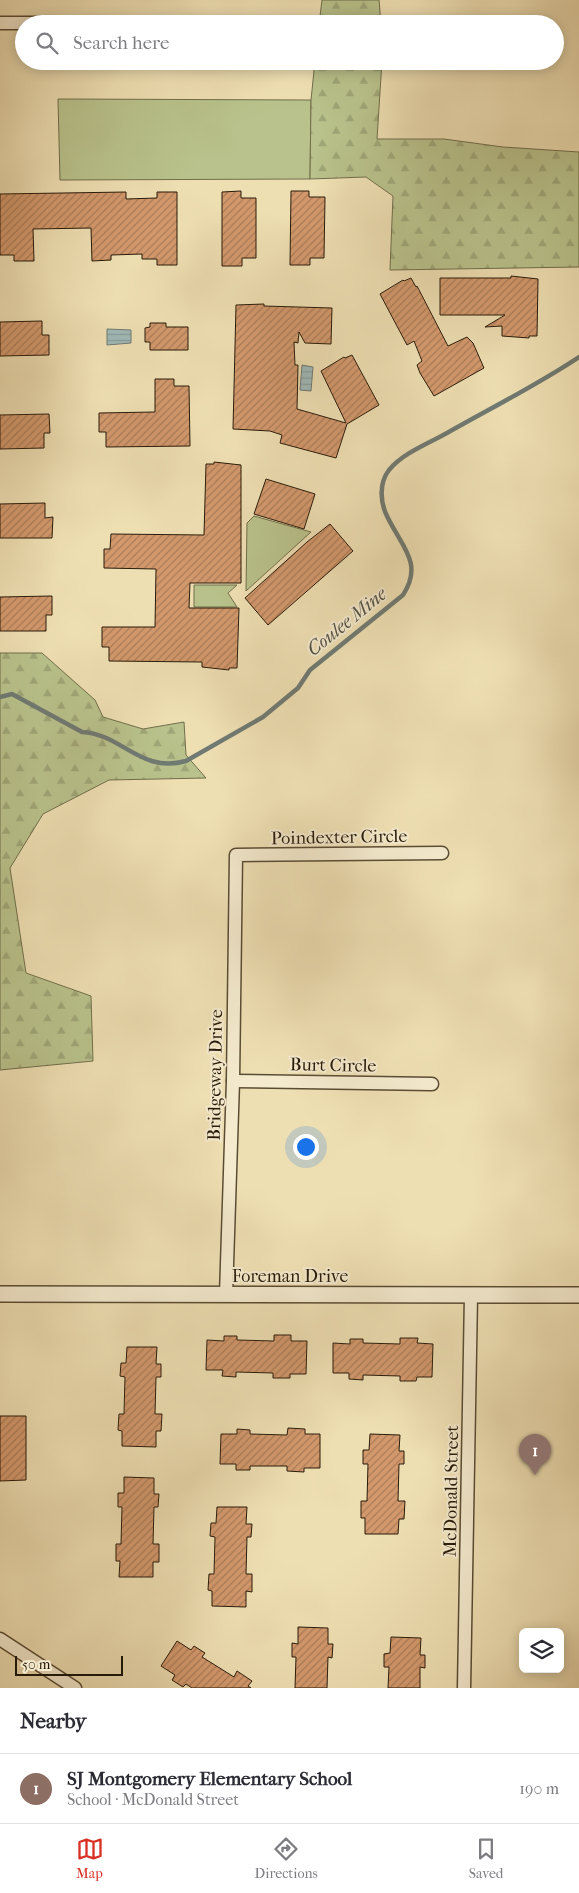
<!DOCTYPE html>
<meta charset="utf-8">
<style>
:root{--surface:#fff;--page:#f2f2f3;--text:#2b2b33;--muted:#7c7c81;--line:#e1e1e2;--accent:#d93025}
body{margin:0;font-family:"IM FELL French Canon",serif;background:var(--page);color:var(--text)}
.controls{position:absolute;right:15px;bottom:15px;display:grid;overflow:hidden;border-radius:8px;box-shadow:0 2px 12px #0003}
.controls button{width:45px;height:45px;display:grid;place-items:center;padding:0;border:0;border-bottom:1px solid var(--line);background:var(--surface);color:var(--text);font:25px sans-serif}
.scale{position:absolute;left:15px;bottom:12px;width:108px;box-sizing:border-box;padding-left:5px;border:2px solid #291b09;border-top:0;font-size:14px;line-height:18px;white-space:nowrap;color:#291b09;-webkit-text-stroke:4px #f4eace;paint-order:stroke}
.you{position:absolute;left:305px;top:1146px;width:18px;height:18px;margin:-12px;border:4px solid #fff;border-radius:50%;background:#1a73e8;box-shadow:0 0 0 8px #1a73e833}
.badge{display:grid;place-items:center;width:32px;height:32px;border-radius:50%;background:var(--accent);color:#fff;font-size:16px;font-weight:700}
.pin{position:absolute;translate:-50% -41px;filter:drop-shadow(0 1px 2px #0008)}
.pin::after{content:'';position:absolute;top:26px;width:18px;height:15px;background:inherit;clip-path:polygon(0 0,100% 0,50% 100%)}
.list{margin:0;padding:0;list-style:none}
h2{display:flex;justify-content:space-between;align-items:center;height:65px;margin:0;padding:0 20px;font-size:21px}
h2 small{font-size:16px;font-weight:400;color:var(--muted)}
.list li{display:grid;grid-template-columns:32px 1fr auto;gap:15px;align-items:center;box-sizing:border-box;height:70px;padding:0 20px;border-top:1px solid var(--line)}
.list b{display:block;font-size:19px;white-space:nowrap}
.list p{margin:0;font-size:16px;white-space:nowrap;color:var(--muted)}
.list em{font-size:16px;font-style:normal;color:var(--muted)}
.icon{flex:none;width:28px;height:28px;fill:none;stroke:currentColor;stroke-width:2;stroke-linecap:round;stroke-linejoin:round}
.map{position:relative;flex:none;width:579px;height:1688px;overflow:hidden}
.search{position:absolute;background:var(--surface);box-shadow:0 2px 12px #0003;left:15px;right:15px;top:15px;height:55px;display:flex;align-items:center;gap:12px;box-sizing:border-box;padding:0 18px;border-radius:28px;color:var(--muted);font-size:19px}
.sheet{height:135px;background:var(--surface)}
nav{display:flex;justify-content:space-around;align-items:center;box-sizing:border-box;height:70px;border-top:1px solid var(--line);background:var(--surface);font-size:14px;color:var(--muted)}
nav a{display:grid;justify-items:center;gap:2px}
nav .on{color:var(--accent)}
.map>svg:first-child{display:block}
.grass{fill:#b9c28c;stroke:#716e4a}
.forest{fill:url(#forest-firs);stroke:#716e4a}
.water{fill:url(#water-rules);stroke:#707a72}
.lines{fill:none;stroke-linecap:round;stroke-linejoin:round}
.stream{stroke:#707a72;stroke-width:4.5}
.building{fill:url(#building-hatch);stroke:#291b09}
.minor-casing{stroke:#5a4c34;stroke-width:15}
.tertiary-casing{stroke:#5a4c34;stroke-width:18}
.minor{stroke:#f4eace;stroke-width:12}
.tertiary{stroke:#f4eace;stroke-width:15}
.labels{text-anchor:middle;stroke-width:4;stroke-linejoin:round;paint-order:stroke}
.street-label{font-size:18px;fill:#291b09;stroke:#f4eace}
.water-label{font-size:19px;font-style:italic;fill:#525246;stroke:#f4eace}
</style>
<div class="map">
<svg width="579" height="1688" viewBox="0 0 579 1688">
<defs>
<pattern id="forest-firs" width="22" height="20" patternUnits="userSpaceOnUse" patternTransform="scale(1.25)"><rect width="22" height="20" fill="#b9c28c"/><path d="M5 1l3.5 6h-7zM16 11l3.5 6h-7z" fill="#9fa677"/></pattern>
<pattern id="water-rules" width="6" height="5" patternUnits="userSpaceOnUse" patternTransform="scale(1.25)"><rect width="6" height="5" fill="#9fb9b8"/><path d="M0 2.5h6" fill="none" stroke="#899e9d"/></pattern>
<pattern id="building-hatch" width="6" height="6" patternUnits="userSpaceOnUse" patternTransform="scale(1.25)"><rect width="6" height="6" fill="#d3996d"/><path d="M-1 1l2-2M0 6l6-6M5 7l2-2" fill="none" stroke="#ab7c58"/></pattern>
</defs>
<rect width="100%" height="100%" fill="#eedfb3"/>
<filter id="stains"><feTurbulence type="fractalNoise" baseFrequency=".004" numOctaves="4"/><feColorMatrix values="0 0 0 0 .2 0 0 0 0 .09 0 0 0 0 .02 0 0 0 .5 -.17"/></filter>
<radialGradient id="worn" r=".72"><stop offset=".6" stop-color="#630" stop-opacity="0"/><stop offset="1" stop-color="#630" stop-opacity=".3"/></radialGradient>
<!-- grass -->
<g class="grass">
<path d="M58,99L311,100L310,179L60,180Z"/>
<path d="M254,516L311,532L246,591L247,523Z"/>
<path d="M194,585H237L228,593L237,607H194Z"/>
</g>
<!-- forest -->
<g class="forest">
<path d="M322,0H379L381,24H319Z"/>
<path d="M315,61H382L377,139H444L503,147L579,152V267L390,270L393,196L366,177L310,179L311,100Z"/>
<path d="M0,653H42L95,700L103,717L143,729L184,722L186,755L206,778L109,780L43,814L10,868L26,973L91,996L93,1061L0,1070Z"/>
</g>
<!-- water -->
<g class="water">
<path d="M107,329L131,330V343L107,345Z"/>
<path d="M302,365L313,367L311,391L300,390Z"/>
</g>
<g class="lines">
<!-- stream -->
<path class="stream" d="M0,697L12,694L82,732C122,734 141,774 186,761L263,717L298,688L310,670L403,595C424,563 401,546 387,516C380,502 379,483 389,470C403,453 429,443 447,433C491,408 537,385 579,357"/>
</g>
<!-- building -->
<g class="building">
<path d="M241,191V198H256V258H242V266H222V192Z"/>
<path d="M291,191H309V197H325L324,258H310V265H290Z"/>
<path d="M126,192V199L157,198V192H177V265H157V259H142V254L111,255V260L92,261L91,228L33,229L34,261H14V255H0V194Z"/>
<path d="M511,276L538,279L537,336H529V338L502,336V326L485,327L505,315H440V278H511Z"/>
<path d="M411,278L416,287L417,286L448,346L467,337L473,343L484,368L434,396L420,373L417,365L422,361L414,341L407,345L380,294L403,280L404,281Z"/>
<path d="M264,304V306L332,308L331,344L305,343L299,332L298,343L294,342L295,365H298L297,409L346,423L321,371L344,357L345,358L352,355L379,405L347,424L336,458L280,443L282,435L270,431L233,429L236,305Z"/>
<path d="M42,321V335H49V355L0,356V322Z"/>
<path d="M150,323H166V327H188V350H150V342H145V328L150,327Z"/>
<path d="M155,379H174V386H189L190,446L106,447V432H99V413L155,412Z"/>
<path d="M49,414L50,433H44V448L0,449V415Z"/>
<path d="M214,462L241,465V583H190L189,608H239L237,668H229V670L202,667V662L109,661V647H102V627H155L156,569L104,568V549H110L111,534L204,535L206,464H214Z"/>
<path d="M266,479L315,494L304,529L254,514Z"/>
<path d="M45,503V518L53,517L52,538H0V504Z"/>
<path d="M330,524L353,551L268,625L245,598L307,542Z"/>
<path d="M52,596V615H46V631H0V597Z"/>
<path d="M274,1335H291V1341H307L306,1374H290V1378H273V1373L236,1372V1377L222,1376L223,1370H206L207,1340L224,1341V1336H237V1340L274,1341Z"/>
<path d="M400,1338H418L417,1343L433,1344L432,1377H417L416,1381H400V1376L363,1375V1380L349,1379V1373H333V1343L350,1344V1339H363V1343L400,1344Z"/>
<path d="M127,1347H157L156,1364H161V1377H156L155,1414H162L161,1431H156V1447L122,1446V1431L118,1430L119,1414H124L125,1377L120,1376L121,1363H126Z"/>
<path d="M0,1416H26V1480L0,1481Z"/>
<path d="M288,1428L305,1429V1434H320V1468H304V1472L287,1471V1466H250V1470H236V1464H220L221,1434H237V1429L250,1430V1434L287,1435Z"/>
<path d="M370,1434L400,1435L399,1451H404V1464H399L398,1501H405L404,1519H399L398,1534H365V1518H361V1501H367L368,1464H363V1450H369Z"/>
<path d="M124,1477L154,1478V1494H159L158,1507H154L153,1544H159V1562H153V1577H119L120,1561H116V1544H121L122,1507H118V1493H124Z"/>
<path d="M217,1507H247L246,1524H252L251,1537H247L246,1574H252V1592L246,1591V1607L212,1606V1591L208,1590L209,1574H214L215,1537L210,1536L211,1523H216Z"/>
<path d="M298,1627L328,1628V1644H333L332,1658L328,1657L327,1688H295L296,1657H292V1643L298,1644Z"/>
<path d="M391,1637L421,1638L420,1655H425V1668L420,1667V1688H388L389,1667H384V1654L390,1653Z"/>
<path d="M177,1641L191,1650L194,1646L205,1653L202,1657L234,1677L237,1671L252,1681L248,1686L251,1688H192L186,1684L183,1687L172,1680L175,1675L161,1666Z"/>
</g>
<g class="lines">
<defs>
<g id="minor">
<path d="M0,23H301"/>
<path d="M233,1081L432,1084"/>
<path d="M226,1295L233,1081L236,855L442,853"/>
<path d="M0,1639L75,1688"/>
<path d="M464,1688L471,1295"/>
</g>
<path id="tertiary" d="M0,1294L579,1295"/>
</defs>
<!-- minor casing -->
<use href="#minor" class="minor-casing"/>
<!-- tertiary casing -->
<use href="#tertiary" class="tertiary-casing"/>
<!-- minor -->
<use href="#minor" class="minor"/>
<!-- tertiary -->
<use href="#tertiary" class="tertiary"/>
</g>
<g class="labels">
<!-- street labels -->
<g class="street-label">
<text transform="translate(339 837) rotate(-1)" y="6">Poindexter Circle</text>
<text transform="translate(333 1065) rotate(1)" y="6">Burt Circle</text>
<text transform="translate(215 1075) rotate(-89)" y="6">Bridgeway Drive</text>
<text x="290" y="1282">Foreman Drive</text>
<text transform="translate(451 1491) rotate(-89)" y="6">McDonald Street</text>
</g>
<!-- water labels -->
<g class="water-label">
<text transform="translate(346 621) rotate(-39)" y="7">Coulee Mine</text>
</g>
</g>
<rect width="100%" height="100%" filter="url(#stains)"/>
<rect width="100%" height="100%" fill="url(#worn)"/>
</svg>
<div class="controls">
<button><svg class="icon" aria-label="layers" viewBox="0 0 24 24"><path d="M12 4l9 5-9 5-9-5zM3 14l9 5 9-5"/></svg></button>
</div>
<div class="scale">50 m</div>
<div class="you"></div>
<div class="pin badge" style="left:535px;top:1475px;background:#8d6e63">1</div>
<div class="search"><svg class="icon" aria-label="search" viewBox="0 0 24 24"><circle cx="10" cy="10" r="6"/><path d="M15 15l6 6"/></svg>Search here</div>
</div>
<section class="sheet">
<h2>Nearby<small></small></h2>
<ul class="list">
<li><span class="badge" style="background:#8d6e63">1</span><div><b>SJ Montgomery Elementary School</b><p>School · McDonald Street</p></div><em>190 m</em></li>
</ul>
</section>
<nav>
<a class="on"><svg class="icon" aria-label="map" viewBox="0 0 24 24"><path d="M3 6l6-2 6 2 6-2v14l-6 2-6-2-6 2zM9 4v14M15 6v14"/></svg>Map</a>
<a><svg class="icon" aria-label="directions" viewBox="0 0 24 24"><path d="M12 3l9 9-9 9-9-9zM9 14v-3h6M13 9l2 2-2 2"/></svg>Directions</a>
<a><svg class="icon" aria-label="saved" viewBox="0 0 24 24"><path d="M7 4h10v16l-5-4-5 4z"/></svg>Saved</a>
</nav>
